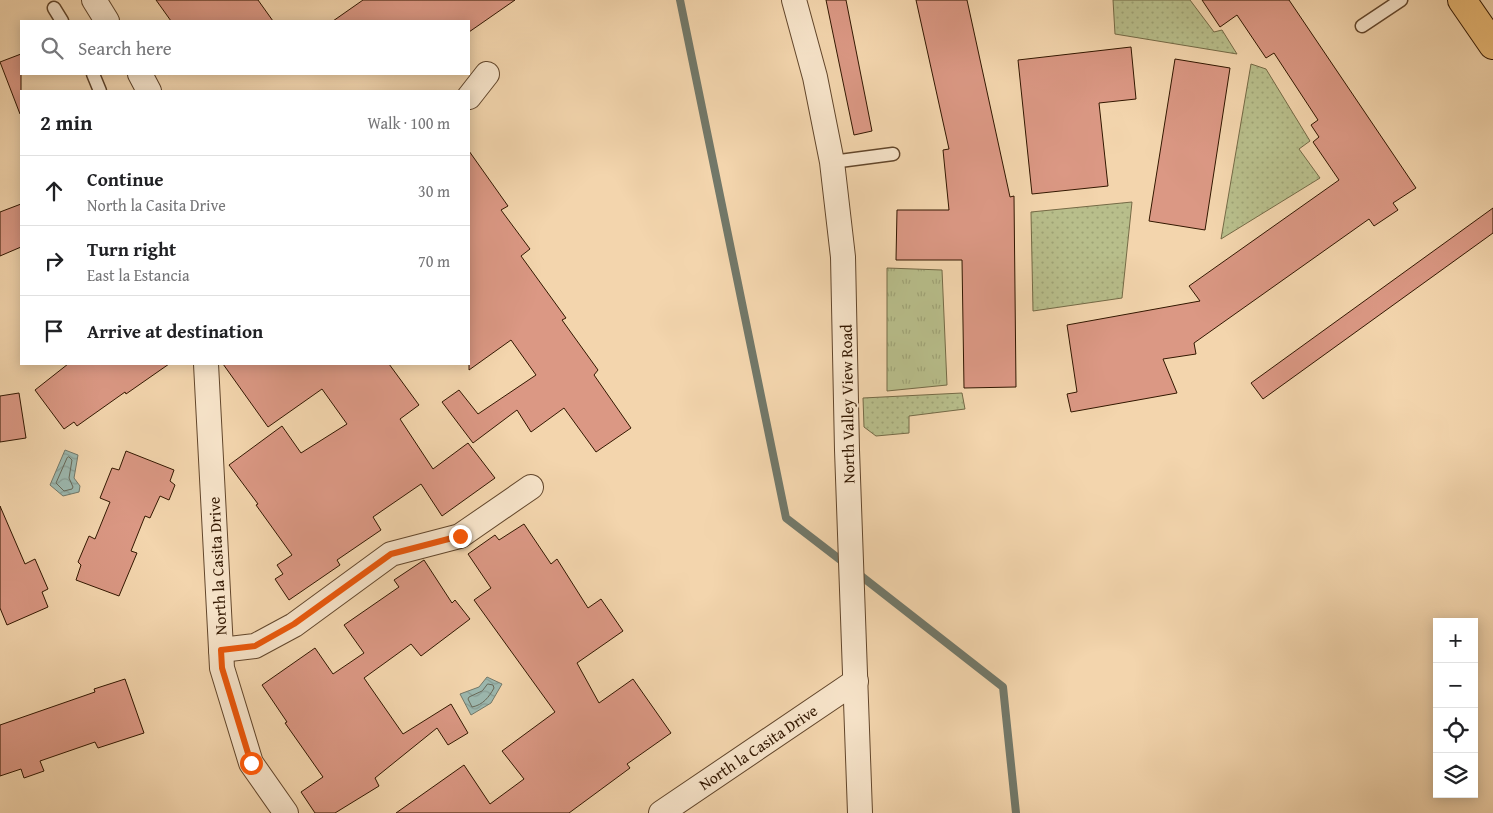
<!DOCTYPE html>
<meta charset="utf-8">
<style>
:root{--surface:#fff;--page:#f6f6f6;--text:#202124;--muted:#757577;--line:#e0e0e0}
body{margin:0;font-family:"Gentium Book Plus",serif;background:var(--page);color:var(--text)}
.controls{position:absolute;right:15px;bottom:15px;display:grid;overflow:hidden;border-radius:0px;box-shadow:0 2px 12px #0003}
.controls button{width:45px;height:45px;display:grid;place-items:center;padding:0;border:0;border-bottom:1px solid var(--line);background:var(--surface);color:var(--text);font:25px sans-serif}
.stop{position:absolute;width:15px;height:15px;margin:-11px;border:4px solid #ea580c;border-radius:50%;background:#fff}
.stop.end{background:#ea580c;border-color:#fff;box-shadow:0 1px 5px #0008}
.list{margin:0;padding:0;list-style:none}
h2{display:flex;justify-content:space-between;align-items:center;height:65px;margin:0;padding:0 20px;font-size:21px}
h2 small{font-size:16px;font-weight:400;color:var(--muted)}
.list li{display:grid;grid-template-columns:32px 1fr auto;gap:15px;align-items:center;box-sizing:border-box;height:70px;padding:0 20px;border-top:1px solid var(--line)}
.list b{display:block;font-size:19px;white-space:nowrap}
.list p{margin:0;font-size:16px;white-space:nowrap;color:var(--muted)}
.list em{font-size:16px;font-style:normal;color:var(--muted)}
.icon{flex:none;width:28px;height:28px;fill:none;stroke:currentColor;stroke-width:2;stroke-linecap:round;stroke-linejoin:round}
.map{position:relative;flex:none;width:1493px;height:813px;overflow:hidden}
.search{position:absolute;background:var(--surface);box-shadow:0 2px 12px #0003;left:20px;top:20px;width:450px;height:55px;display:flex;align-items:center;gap:12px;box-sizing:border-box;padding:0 18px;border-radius:0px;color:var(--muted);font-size:19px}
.panel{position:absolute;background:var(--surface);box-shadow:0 2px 12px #0003;left:20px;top:90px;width:450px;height:275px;border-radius:0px}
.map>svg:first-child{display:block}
.grass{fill:url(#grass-dots);stroke:#756a46}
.park{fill:url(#park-tufts);stroke:#756a46}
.water{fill:url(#water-waves);stroke:#727869}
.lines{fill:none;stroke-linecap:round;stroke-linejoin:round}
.shore{stroke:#676858;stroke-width:1}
.stream{stroke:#727869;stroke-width:8}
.building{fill:#db9884;stroke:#321700}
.service-casing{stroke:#62462b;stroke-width:15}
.minor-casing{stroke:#62462b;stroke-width:26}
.primary-casing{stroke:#321700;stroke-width:30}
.service{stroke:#f7e4ca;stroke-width:12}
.minor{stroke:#f7e4ca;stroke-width:24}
.primary{stroke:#eaba76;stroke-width:28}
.route{stroke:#ea580c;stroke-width:6}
.labels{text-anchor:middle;stroke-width:4;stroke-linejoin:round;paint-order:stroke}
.street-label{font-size:16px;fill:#321700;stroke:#f7e4ca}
</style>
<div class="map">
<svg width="1493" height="813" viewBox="0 0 1493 813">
<defs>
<pattern id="grass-dots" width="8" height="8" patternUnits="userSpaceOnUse" patternTransform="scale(1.25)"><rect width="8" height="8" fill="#b8be8b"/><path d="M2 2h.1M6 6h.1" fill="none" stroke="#9fa376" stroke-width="1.8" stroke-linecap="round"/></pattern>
<pattern id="park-tufts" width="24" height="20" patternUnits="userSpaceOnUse" patternTransform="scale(1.25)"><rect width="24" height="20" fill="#b8be8b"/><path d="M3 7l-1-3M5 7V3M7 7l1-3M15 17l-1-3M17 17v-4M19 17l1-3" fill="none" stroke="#9fa376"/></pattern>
<pattern id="water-waves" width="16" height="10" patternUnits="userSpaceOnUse" patternTransform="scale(1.25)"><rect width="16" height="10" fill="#9cb8af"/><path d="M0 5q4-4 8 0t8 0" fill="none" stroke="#879d95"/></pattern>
</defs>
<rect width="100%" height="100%" fill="#f3d5ad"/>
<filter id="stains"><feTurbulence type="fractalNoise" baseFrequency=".004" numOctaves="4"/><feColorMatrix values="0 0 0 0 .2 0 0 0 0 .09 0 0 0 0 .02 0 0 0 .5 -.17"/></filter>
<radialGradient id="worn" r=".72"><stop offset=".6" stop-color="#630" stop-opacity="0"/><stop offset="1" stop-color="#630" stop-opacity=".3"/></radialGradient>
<!-- grass -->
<g class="grass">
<path d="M1113,0H1190L1214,32L1222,30L1237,54L1115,34Z"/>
<path d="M1251,64L1266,69L1310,141L1299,149L1320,178L1221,239Z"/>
<path d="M1132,202L1122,298L1033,311L1031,212Z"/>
<path d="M962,393L965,409L909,416V433L876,436L864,427L863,398Z"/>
</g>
<!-- park -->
<path class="park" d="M887,268L942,270L947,385L887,391Z"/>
<!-- water -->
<g class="water">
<path d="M65,450L78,455L74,478L80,486L79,492L63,496L50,485Z"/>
<path d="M487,677L502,684L491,703L471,715L460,694L479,687Z"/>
</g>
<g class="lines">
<!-- shore -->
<g class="shore">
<path d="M69,457L72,460L69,478L73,487L72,489L64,491L56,483L67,458Z"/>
<path d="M488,684L493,685L494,688C489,697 483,705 472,707L468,699L469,697L482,691Z"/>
</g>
<!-- stream -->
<g class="stream">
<path d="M680,0L786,518L847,565"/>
<path d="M856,572L1003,687L1016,813"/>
</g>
</g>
<!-- building -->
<g class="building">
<path d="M156,0H258L273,21H171Z"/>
<path d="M363,0H515L469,32V21H333Z"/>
<path d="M826,0H846L872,131L854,135Z"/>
<path d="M916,0H967L1010,197L1014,196L1016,387L964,388L962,260H896L897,210H949L943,150L949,149Z"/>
<path d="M1202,0H1289L1416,188L1393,203L1398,210L1374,226L1369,219L1194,343L1196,354L1163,359L1177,393L1071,412L1067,394L1077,392L1067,325L1200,301L1189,286L1339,180L1313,142L1319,137L1311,125L1318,120L1274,53L1266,58L1237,15L1220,27Z"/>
<path d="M1131,47L1136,99L1099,103L1108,186L1032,194L1018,60Z"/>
<path d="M21,54V114H20L0,62Z"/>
<path d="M1175,59L1230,68L1205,230L1149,221Z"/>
<path d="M469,151L508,206L501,210L530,249L521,256L566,318L562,320L598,370L594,375L631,428L596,452L564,408L531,432L517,410L473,443L442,402L459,390L478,414L536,375L511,340L469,370Z"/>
<path d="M21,204V247L0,256V212Z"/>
<path d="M1493,208V233L1263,399L1251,383Z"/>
<path d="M68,364H169L126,394L125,392L77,426L74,422L64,429L35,390Z"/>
<path d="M223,364H389L419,405L400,419L433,469L468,443L495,478L442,516L421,484L373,517L381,530L337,560L340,565L289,600L275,579L283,574L277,565L292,555L256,505L258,504L229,465L282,426L301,453L347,424L322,389L268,427Z"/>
<path d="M19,393L26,438L0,442V396Z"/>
<path d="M126,451L174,470L170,481L175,485L169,500L160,496L150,518L145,516L131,551L137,553L119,596L76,580L81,565L78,562L89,536L95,539L110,502L100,498L112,468L119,470Z"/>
<path d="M0,506L25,564L35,559L48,589L42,592L48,607L7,625L0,608Z"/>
<path d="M524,524L551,564L557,559L588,608L601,599L623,631L577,663L599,703L633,679L671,733L627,764L630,768L569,813H396L464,765L490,804L524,779L502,751L555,712L474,600L491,588L468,554L495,535L499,540Z"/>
<path d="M424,560L452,603L455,600L470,619L421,656L411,644L364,678L403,734L451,704L468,733L448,745L437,728L375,778L379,786L335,813H315L301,792L323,777L285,723L287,722L262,685L315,648L333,674L364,653L344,625L399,587L394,580Z"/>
<path d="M125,679L144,733L98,748L95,742L40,761L44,771L24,778L21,769L0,776V725L95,692L94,689Z"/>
</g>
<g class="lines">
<defs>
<g id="service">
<path d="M54,8L62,21"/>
<path d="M1362,26L1401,0"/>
<path d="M93,74L100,91"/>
<path d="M832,162L893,154"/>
</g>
<g id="minor">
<path d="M94,0L107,21"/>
<path d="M794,0L815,77L832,162L843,257L847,450L860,813"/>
<path d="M140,74L149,91"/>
<path d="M469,97L487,74"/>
<path d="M206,364L222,668L251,763L286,813"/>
<path d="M221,650L255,646L294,625L391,554L460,536L531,487"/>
<path d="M661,813L856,681"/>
</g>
<path id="primary" d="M1462,0L1493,45"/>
</defs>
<!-- service casing -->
<use href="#service" class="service-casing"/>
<!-- minor casing -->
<use href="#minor" class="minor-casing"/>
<!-- primary casing -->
<use href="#primary" class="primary-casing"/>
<!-- service -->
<use href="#service" class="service"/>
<!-- minor -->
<use href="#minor" class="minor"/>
<!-- primary -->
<use href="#primary" class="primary"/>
</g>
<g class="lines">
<!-- route -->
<path class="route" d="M251,763L222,668L221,650L255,646L294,624L391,554L460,536"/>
</g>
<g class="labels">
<!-- street labels -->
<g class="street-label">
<text transform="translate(847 404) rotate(-91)" y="6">North Valley View Road</text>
<text transform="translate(217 566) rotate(-93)" y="6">North la Casita Drive</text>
<text transform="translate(758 747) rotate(-34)" y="6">North la Casita Drive</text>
</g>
</g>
<rect width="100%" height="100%" filter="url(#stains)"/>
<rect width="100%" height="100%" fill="url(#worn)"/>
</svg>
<div class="controls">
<button>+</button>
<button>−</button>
<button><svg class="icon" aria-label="locate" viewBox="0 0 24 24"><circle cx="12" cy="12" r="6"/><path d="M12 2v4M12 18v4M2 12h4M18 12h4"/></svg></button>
<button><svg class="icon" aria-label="layers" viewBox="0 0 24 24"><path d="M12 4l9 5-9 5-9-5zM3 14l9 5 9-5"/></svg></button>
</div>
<div class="stop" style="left:251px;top:763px"></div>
<div class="stop end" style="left:460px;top:536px"></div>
<div class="search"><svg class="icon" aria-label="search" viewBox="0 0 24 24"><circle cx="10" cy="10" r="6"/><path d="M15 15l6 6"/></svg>Search here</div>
<section class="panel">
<h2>2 min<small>Walk · 100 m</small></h2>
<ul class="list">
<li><svg class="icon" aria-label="ahead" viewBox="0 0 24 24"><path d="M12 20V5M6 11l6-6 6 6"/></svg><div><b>Continue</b><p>North la Casita Drive</p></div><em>30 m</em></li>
<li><svg class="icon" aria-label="right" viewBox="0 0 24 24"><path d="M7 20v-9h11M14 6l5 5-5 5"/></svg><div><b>Turn right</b><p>East la Estancia</p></div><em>70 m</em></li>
<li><svg class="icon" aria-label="arrive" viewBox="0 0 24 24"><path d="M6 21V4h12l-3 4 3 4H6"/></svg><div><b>Arrive at destination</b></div></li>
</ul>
</section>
</div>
